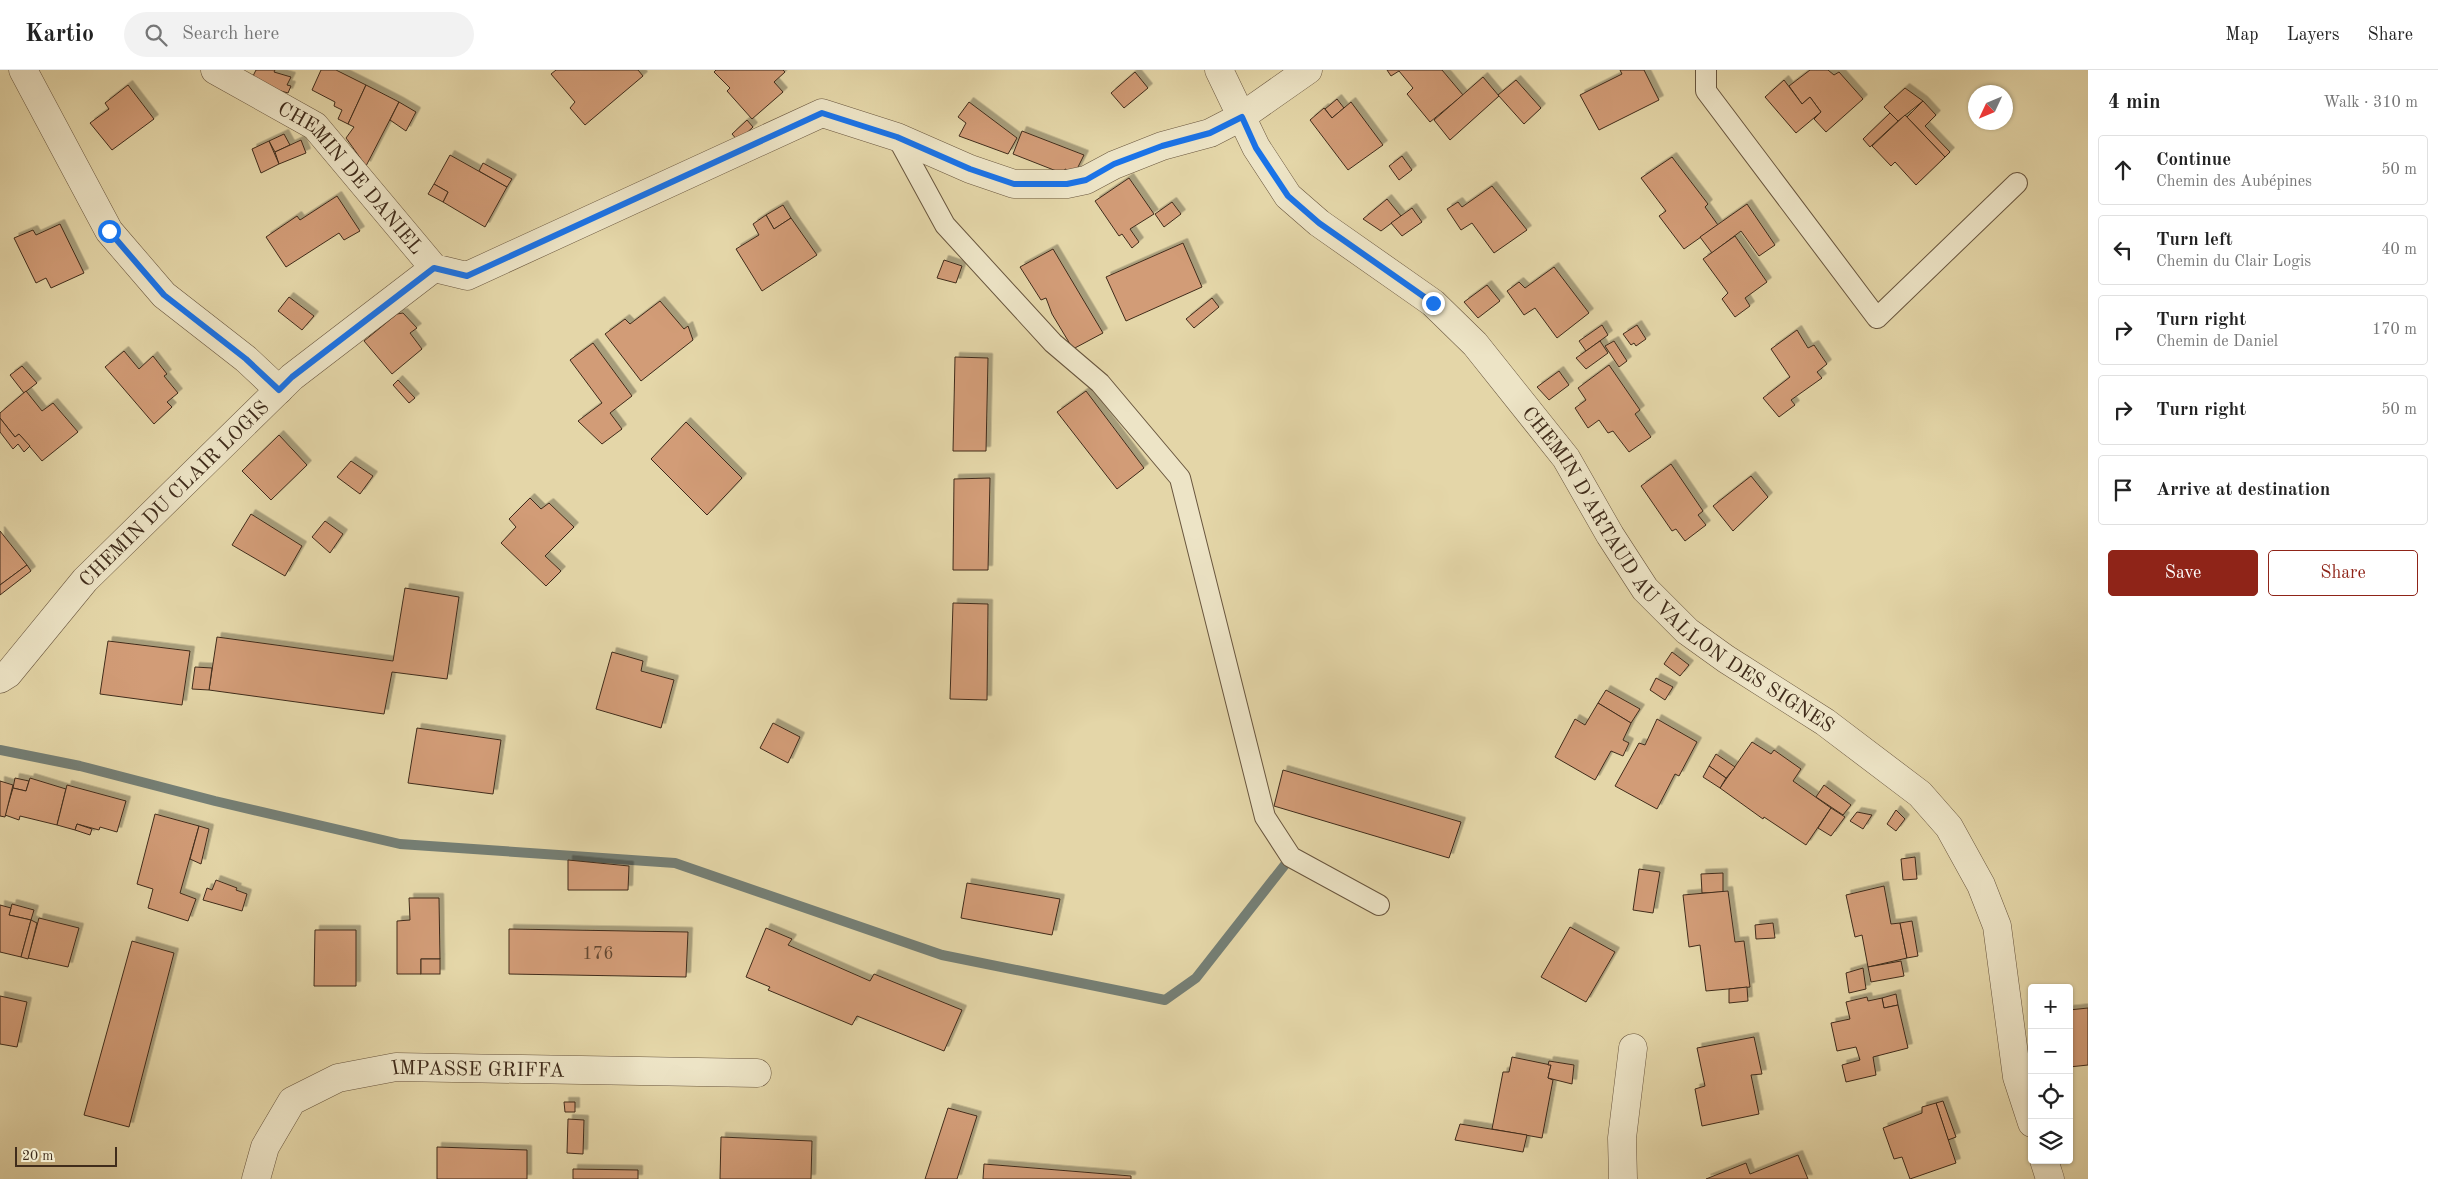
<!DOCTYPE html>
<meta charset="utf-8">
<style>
:root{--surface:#fff;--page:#f2f2f2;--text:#222;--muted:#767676;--line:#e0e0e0;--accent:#8f2418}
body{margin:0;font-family:"Old Standard TT",serif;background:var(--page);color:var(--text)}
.controls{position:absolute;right:15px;bottom:15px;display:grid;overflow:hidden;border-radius:5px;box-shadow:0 1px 4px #0004}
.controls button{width:45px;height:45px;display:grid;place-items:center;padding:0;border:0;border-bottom:1px solid var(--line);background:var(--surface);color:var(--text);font:25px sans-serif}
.compass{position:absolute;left:1968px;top:15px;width:45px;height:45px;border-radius:50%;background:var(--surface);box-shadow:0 1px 4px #0004;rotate:226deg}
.scale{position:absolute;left:15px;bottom:12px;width:102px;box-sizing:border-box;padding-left:5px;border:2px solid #402c1b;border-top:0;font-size:14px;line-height:18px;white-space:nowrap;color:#402c1b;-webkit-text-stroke:4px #ede4c6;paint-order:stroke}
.stop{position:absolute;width:15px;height:15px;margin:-11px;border:4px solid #1a73e8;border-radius:50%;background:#fff}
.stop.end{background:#1a73e8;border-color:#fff;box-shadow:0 1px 5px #0008}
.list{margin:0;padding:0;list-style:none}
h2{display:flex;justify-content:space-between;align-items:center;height:65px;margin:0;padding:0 20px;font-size:21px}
h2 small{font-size:16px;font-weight:400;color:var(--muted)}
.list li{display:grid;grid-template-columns:32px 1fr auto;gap:15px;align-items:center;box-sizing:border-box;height:70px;margin:0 10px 10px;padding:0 10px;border:1px solid var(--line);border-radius:5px}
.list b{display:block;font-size:19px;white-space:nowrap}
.list p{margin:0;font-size:16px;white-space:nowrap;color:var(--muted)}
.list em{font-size:16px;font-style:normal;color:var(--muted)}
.actions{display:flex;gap:10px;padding:15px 20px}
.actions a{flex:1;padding:11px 0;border:1px solid var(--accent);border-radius:5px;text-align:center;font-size:18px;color:var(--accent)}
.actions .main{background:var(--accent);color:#fff}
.icon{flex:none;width:28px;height:28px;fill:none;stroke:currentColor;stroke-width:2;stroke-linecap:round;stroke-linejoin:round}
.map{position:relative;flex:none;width:2088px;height:1109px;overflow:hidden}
header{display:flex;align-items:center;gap:30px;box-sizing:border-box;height:70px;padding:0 25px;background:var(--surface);border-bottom:1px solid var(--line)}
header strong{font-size:24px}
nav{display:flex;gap:28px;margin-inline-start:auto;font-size:18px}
.search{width:350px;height:45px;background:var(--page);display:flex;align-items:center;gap:12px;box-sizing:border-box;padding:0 18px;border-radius:28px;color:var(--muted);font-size:19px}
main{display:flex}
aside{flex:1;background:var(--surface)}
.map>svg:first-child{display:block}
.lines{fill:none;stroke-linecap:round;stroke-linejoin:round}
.stream{stroke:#757f75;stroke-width:10}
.building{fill:#d29c77;stroke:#402c1b;filter:url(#shadow)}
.lane-casing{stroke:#69563e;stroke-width:22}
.street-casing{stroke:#69563e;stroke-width:29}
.lane{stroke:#ede4c6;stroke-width:20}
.street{stroke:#ede4c6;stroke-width:28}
.route{stroke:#1a73e8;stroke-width:6}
.labels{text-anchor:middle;stroke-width:4;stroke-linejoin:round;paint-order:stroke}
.number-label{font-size:18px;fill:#644832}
.street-label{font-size:20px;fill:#402c1b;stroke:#ede4c6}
</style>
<header>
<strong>Kartio</strong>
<div class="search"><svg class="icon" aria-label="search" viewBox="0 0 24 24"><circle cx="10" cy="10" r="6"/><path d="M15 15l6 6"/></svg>Search here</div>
<nav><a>Map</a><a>Layers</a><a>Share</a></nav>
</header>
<main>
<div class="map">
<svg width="2088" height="1109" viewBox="0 0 2088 1109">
<defs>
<filter id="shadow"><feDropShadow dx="4.5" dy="-4.5" stdDeviation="0" flood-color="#0004"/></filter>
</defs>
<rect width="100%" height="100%" fill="#e4d6a8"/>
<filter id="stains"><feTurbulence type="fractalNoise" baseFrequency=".004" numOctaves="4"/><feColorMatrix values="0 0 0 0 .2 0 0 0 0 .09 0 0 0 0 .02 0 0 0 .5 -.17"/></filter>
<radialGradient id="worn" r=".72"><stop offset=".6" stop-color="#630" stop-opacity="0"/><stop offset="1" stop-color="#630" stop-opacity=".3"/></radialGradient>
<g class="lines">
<!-- stream -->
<path class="stream" d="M0,680L80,696L215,731L400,774L675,793L942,885L1165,930L1196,908L1291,787"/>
</g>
<!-- building -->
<g class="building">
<path d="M256,0H275L274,2L291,7L287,15L291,16L288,23L250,12Z"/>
<path d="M321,0H336L366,15L348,54L338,49L342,40L334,36L335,32L312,20Z"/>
<path d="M556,0H638L643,6L585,55L570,38L575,32L551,4Z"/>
<path d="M716,0H783L785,2L774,12L783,22L752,49L727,21L730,18L714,2Z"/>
<path d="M1387,0H1442L1463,25L1430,52L1407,24L1413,18L1399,1L1391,6Z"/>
<path d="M1620,0H1644L1659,30L1599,60L1580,25L1622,4Z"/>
<path d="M1810,0H1828L1834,5L1839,2L1863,29L1826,62L1814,49L1821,42L1810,27L1802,34L1789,16Z"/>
<path d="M1135,2L1148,18L1124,38L1111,23Z"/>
<path d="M1483,7L1499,26L1450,70L1434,50Z"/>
<path d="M1516,10L1541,38L1524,54L1498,25Z"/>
<path d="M1784,10L1802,34L1810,27L1821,42L1796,63L1765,27Z"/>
<path d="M128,15L154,49L112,80L90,53L109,39L105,33Z"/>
<path d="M366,15L399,32L366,96L346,68L354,57L348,54Z"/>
<path d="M1905,18L1923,31L1898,51L1884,37Z"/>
<path d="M1337,29L1344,38L1332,48L1325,39Z"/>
<path d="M1923,31L1936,45L1925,56L1950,82L1945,87L1907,47Z"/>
<path d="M399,32L416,42L406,61L390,50Z"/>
<path d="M969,32L1017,68L1008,84L959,66L966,53L958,47Z"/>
<path d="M1351,32L1383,75L1348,100L1310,50L1324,38L1332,48Z"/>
<path d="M1890,43L1898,51L1870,77L1863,69Z"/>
<path d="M1905,45L1945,87L1916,115L1895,92L1891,96L1872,76Z"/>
<path d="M747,50L753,57L738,71L732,64Z"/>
<path d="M1022,61L1084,85L1075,103L1065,99L1064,104L1013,84Z"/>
<path d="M284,64L290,75L275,82L269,71Z"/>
<path d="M301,70L306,83L279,94L275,82Z"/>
<path d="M269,71L279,94L261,103L252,79Z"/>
<path d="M450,85L507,117L485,157L443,132L448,122L434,114Z"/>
<path d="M1402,86L1412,100L1399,110L1389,96Z"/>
<path d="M1672,87L1708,134L1705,137L1718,155L1684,179L1659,146L1666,141L1641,108Z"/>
<path d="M483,93L512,109L507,117L479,101Z"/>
<path d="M1129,108L1154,144L1130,159L1139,172L1132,178L1122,164L1119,166L1095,131Z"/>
<path d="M434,114L448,122L443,132L428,124Z"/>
<path d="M1492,116L1527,160L1494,183L1472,153L1461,160L1447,139L1458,132L1462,137Z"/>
<path d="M337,126L360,161L344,170L339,163L286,197L266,167L297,146L300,150Z"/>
<path d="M1387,129L1401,146L1381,161L1363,149Z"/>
<path d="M1172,132L1181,144L1164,157L1155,144Z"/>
<path d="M1747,134L1775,175L1759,186L1741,161L1712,183L1700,167Z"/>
<path d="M783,135L791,148L774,159L766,145Z"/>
<path d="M1412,138L1422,152L1402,166L1391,153Z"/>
<path d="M766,145L774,159L791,148L817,185L762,221L736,179L759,165L753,154Z"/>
<path d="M60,154L84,203L51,218L46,208L36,213L14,168L33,160L36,165Z"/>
<path d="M1735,166L1767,212L1745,228L1750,236L1735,247L1722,229L1728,223L1703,189Z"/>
<path d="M1183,173L1202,217L1126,251L1106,207Z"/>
<path d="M1053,179L1103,263L1073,279L1052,244L1046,228L1041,230L1020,197Z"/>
<path d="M944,190L962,196L956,213L937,208Z"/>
<path d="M1554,197L1589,243L1557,268L1535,238L1524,245L1507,221L1519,212L1525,218Z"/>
<path d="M1487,215L1500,231L1478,248L1464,232Z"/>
<path d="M289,227L314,246L302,260L278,241Z"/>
<path d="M1212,228L1219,237L1194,258L1186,249Z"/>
<path d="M660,231L684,259L688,256L693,270L641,311L605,264L625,249L630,254Z"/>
<path d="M403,243L417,258L410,263L422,279L392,304L364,271L397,244Z"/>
<path d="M1602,255L1608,265L1586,281L1579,271Z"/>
<path d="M1637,255L1646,269L1636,276L1634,273L1631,275L1623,264Z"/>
<path d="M1797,260L1808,278L1814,275L1827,294L1817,302L1822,308L1791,330L1795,335L1779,347L1763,328L1790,307L1771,279Z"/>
<path d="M1600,271L1608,283L1586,299L1576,288Z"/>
<path d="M1614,271L1627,291L1619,297L1605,276Z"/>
<path d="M593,273L632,326L610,343L622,359L602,374L578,351L602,333L570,290Z"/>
<path d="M124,281L139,299L153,286L167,304L164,306L178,323L167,332L172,337L154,354L105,297Z"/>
<path d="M955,287L988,288L986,381H953Z"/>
<path d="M1609,295L1640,340L1635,344L1651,367L1629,382L1613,361L1608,363L1599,350L1588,358L1575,338L1586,330L1578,318Z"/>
<path d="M22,296L37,313L24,323L10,305Z"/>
<path d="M1559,301L1569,315L1549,330L1537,317Z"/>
<path d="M398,310L415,328L409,333L393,315Z"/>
<path d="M26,321L42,341L53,333L78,362L42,391L19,364L15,367L0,348V343Z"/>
<path d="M1086,321L1144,398L1117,419L1057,342Z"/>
<path d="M0,348L15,367L19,364L30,376L24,382L18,374L13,379L0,362Z"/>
<path d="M686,352L742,408L707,445L651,389Z"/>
<path d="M279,365L307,395L271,430L242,401Z"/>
<path d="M351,391L373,406L360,424L337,407Z"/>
<path d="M1671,394L1703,441L1698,445L1706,455L1685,471L1676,459L1672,461L1641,416Z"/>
<path d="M1751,406L1768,427L1733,461L1713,436Z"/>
<path d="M990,408L988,500H953L954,409Z"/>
<path d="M530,428L541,439L549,433L574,457L545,486L561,501L546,516L501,473L516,457L509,449Z"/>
<path d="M251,444L302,476L285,506L232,475Z"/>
<path d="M325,451L343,464L330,483L312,467Z"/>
<path d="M0,461L27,495L0,515Z"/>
<path d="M27,495L31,501L0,525V515Z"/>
<path d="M405,518L459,527L447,609L392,602L384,644L209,620L217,567L393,591Z"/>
<path d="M953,533L988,534L987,630L950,629Z"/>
<path d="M108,571L190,581L182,635L100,624Z"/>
<path d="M612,582L643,591L641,601L674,610L661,658L596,639Z"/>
<path d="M1672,582L1689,595L1680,606L1664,594Z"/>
<path d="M195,597L212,598L209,620L192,619Z"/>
<path d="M1656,608L1673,617L1665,630L1650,620Z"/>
<path d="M1606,620L1640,639L1631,653L1598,633Z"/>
<path d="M1598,633L1631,653L1623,670L1629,673L1623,686L1611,681L1595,710L1555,687L1575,649L1585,655Z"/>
<path d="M1657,649L1697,672L1679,706L1675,704L1657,739L1615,716L1639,673L1645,675Z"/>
<path d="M773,653L800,667L788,693L760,678Z"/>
<path d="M417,658L501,670L493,724L408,713Z"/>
<path d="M1752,672L1771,684L1774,680L1801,699L1793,711L1831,738L1806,775L1764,747L1763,749L1720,718Z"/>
<path d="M1716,684L1735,697L1726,708L1709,696Z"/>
<path d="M1709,696L1726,708L1720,718L1703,707Z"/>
<path d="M1283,700L1461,752L1449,788L1274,736Z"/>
<path d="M15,708L29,711L26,721L13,718Z"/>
<path d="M30,708L66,719L57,755L20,746L19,750L5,745L13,718L26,721Z"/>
<path d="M0,711L13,715L5,747L0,746Z"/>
<path d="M67,715L126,731L117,762L100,757L99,760L77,754L75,760L57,755Z"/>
<path d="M1824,715L1851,735L1843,745L1816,727Z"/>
<path d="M1831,738L1845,747L1831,766L1818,758Z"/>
<path d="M1896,740L1905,749L1896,761L1887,754Z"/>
<path d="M1857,742L1872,745L1863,759L1850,751Z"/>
<path d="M155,744L199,756L180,823L196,829L188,851L148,838L153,819L137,814Z"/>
<path d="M77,754L92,759L90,765L75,760Z"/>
<path d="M199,756L209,759L201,794L190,789Z"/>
<path d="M1915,787L1917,809L1903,810L1901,789Z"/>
<path d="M568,790L629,796L628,820H568Z"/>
<path d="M1639,799L1660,802L1653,843L1633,840Z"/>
<path d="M1723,803V822L1702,823L1701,804Z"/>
<path d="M216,810L237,818L236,820L247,824L242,841L203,830L207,818L212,820Z"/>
<path d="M967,813L1060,829L1052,865L961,848Z"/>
<path d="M1884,816L1891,854L1900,853L1907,888L1868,897L1862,865L1855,867L1846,825Z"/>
<path d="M1728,821L1735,872L1744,871L1750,917L1706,921L1700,875L1689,877L1683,825Z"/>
<path d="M409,828H439L440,889H421V904H397V851L410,850Z"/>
<path d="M12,834L34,840L31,850L9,845Z"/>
<path d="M0,835L11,838L9,845L31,850L21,887L0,882Z"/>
<path d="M39,848L79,858L68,897L28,888Z"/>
<path d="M31,850L37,853L28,889L21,887Z"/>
<path d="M1912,851L1918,886L1907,888L1900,853Z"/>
<path d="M1773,853L1775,868L1756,869L1755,855Z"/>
<path d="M1570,857L1615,882L1586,932L1541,907Z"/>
<path d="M766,858L792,869L788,875L870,911L874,904L962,940L944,981L857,946L852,955L768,920L770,917L746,907Z"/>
<path d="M509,859L688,862L686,907L509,904Z"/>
<path d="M315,860H356V916H314Z"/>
<path d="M132,871L174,883L129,1057L84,1045Z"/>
<rect x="421" y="889" width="19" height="15"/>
<path d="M1901,891L1904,906L1871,912L1868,897Z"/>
<path d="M1863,898L1866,919L1849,923L1846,903Z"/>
<path d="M1747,917L1748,931L1729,933V919Z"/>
<path d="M1896,924L1898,935L1884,938L1882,928Z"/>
<path d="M0,926L27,932L17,977L0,974Z"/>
<path d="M1867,927L1868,931L1882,928L1884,938L1898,935L1908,978L1873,987L1876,1005L1846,1012L1842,995L1860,990L1856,977L1837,981L1831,953L1850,949L1846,932Z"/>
<path d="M2088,938V995L2069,997V940Z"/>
<path d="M1754,967L1762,1004L1751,1005L1759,1044L1702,1056L1695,1019L1705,1016L1697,978Z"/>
<path d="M1512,987L1551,995L1548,1008L1553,1010L1542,1068L1492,1059L1503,1002H1509Z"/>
<path d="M1549,991L1574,995L1572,1014L1548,1008L1551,995H1548Z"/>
<path d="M1943,1031L1956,1067L1948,1070L1936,1033Z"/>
<path d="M564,1032H575V1042H565Z"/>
<path d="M1936,1033L1956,1093L1910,1109L1902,1087L1894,1089L1883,1058L1922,1043V1037Z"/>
<path d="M948,1038L977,1046L957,1109H925Z"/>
<path d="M568,1049L584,1050L583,1084L567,1083Z"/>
<path d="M1460,1054L1527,1065L1523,1082L1455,1070Z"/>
<path d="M721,1067L812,1071L811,1109H720Z"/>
<path d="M437,1077L527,1080V1109H437Z"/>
<path d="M1798,1085L1808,1109H1706L1746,1093L1750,1104Z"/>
<path d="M984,1094L1131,1106V1109H983Z"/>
<path d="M573,1099L638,1100V1109H573Z"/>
</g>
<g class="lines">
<defs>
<g id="lane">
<path d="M1706,0V21L1877,248L2017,113"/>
<path d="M897,67L945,155L1053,273L1100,313L1180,408L1265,747L1291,787L1379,835"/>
</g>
<g id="street">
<path d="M23,0L109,161L164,225L246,289L279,320"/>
<path id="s1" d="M215,0L315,56L434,198L467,206L822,43L897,67L970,99L1014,114H1067L1086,110L1114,95L1162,76L1210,63L1241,47L1308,0"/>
<path id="s2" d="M1219,0L1256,77L1288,126L1319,153L1433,233L1475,274L1566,388L1610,465L1645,519L1687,561L1726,589L1825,652L1920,724L1949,757L1981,815L1997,856L2017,1007L2032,1053"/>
<path id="s3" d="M0,609L8,604L85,510L292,307L434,198"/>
<path d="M2044,1090L2050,1109"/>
<path id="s4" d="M256,1109L265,1077L292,1031L338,1008L396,997L757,1003"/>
<path d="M1623,1109L1622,1068L1633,978"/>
</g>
</defs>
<!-- lane casing -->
<use href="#lane" class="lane-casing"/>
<!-- street casing -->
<use href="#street" class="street-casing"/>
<!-- lane -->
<use href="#lane" class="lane"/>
<!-- street -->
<use href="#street" class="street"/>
</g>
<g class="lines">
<!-- route -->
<path class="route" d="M109,161L164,225L246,289L279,320L292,307L434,198L467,206L822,43L897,67L970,99L1014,114H1067L1086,110L1114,94L1162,76L1210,63L1242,47L1256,78L1288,126L1319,153L1433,233"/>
</g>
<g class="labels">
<!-- number labels -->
<g class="number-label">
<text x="598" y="889">176</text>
</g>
<!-- street labels -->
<g class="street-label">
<text dy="7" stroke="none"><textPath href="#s1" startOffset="176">CHEMIN DE DANIEL</textPath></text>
<text dy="7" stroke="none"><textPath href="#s3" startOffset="255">CHEMIN DU CLAIR LOGIS</textPath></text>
<text dy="7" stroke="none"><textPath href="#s2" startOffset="691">CHEMIN D'ARTAUD AU VALLON DES SIGNES</textPath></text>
<text dy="7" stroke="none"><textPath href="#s4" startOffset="279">IMPASSE GRIFFA</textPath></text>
</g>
</g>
<rect width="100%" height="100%" filter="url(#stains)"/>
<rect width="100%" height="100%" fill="url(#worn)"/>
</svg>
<div class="controls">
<button>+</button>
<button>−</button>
<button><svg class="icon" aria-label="locate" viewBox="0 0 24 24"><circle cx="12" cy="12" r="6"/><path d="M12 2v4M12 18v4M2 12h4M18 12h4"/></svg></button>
<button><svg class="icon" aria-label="layers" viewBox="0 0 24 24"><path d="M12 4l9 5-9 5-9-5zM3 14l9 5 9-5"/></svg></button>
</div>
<svg class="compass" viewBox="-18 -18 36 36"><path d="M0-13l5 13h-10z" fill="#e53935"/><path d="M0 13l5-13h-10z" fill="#767676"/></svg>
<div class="scale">20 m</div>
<div class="stop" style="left:109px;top:161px"></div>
<div class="stop end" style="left:1433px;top:233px"></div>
</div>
<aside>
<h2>4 min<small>Walk · 310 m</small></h2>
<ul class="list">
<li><svg class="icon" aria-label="ahead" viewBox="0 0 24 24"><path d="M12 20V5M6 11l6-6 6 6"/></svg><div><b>Continue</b><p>Chemin des Aubépines</p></div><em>50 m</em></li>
<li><svg class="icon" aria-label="left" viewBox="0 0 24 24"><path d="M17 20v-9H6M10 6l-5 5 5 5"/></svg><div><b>Turn left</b><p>Chemin du Clair Logis</p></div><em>40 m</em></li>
<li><svg class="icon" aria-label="right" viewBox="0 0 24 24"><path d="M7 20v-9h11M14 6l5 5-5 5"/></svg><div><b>Turn right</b><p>Chemin de Daniel</p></div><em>170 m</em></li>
<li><svg class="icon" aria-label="right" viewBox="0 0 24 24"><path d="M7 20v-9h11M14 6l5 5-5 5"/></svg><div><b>Turn right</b></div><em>50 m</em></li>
<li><svg class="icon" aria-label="arrive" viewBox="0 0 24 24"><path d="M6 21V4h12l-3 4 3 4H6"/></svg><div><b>Arrive at destination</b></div></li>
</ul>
<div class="actions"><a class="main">Save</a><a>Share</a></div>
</aside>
</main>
